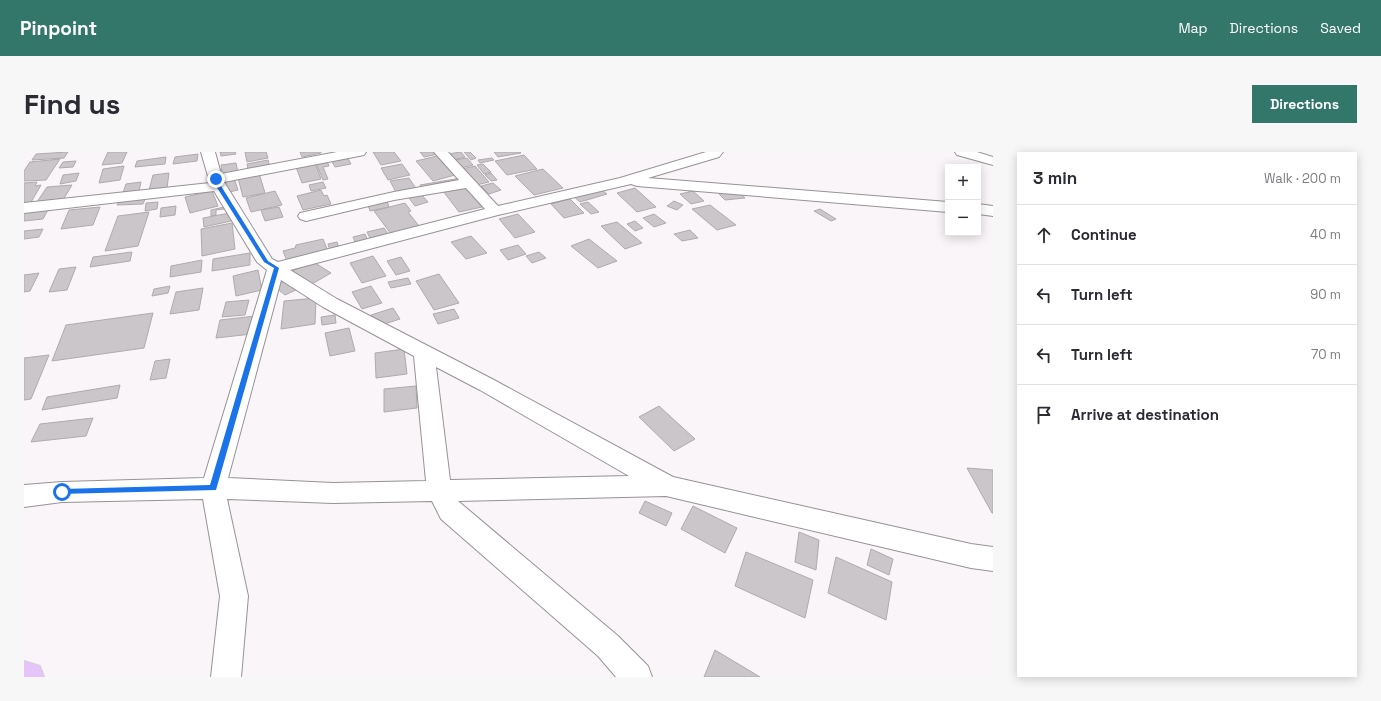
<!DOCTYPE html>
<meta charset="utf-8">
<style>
:root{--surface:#fff;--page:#f7f7f7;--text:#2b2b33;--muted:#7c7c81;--line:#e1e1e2;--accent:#33776a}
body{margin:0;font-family:"Space Grotesk",sans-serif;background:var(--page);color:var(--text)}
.controls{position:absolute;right:12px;top:12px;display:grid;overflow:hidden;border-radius:0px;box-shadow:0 2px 10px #0003}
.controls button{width:36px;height:36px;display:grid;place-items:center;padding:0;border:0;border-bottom:1px solid var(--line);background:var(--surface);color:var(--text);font:20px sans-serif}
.stop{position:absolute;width:12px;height:12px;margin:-9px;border:3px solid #1a73e8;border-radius:50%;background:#fff}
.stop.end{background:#1a73e8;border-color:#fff;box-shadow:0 1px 4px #0008}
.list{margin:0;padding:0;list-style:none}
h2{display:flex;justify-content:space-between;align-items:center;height:52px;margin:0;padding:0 16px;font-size:17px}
h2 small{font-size:13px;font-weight:400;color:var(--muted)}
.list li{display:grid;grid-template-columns:26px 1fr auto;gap:12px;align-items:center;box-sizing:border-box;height:60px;padding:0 16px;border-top:1px solid var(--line)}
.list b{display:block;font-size:15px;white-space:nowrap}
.list em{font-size:13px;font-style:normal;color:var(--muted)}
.icon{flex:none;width:22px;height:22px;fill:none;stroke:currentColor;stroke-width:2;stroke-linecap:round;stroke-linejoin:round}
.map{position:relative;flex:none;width:969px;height:525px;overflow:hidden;border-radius:0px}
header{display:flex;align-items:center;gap:24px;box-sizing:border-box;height:56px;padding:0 20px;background:var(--accent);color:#fff}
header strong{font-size:19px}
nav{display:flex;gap:22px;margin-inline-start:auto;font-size:14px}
.intro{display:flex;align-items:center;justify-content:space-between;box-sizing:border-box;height:96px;padding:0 24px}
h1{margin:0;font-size:28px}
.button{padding:10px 18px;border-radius:0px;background:var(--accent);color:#fff;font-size:14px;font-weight:700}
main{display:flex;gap:24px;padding:0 24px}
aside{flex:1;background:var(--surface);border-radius:0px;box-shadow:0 2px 10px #0003}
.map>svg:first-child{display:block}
.building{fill:#cbc6c9;stroke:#afaaad}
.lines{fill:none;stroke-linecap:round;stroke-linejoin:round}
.street-casing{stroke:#969295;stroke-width:2}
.highway-casing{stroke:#d2d1d2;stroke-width:2}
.street{fill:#fff;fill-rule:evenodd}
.highway{fill:#e5c4fa;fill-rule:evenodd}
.route{fill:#1a73e8}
</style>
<header>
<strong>Pinpoint</strong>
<nav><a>Map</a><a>Directions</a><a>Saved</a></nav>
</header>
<div class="intro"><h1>Find us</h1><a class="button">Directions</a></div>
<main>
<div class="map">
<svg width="969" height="525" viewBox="0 0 969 525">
<rect width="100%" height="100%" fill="#f9f5f8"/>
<!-- building -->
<g class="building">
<path d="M44,0L40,6L8,8L12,2Z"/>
<path d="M84,0H103L98,11L78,13Z"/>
<path d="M196,0H211L212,2L197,4Z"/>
<path d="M221,0H242L244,6L223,10Z"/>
<path d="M276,0H297V1L278,5Z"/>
<path d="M349,0H370L377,9L357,13Z"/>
<path d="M396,0H412L414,2L400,5Z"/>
<path d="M437,0L441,5L429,8L424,2Z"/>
<path d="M440,0H446L452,6L447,8Z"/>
<path d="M470,0H496L497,1L474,5Z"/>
<path d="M174,2L173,9L149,12L151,5Z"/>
<path d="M417,3L435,22L409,29L392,9Z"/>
<path d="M500,3L513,17L483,23L471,9Z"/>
<path d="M142,5L141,12L111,15L113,9Z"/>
<path d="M323,5L327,12L311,15L307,8Z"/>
<path d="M443,6L449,13L437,16L431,8Z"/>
<path d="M468,6L470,8L456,11L454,8Z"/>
<path d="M36,7L22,28L0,29V19L6,10Z"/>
<path d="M244,8L246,15L224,18L223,12Z"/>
<path d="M52,9L49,15L35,16L39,10Z"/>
<path d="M303,9L305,14L299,15L304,27L299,28L292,11Z"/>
<path d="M212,11L214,21L198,23L197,13Z"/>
<path d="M291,11L297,27L278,31L272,15Z"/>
<path d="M378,12L386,23L364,28L357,16Z"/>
<path d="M459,12L467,20L460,22L453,13Z"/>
<path d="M100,14L96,28L75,31L79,17Z"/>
<path d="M451,14L465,30L452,33L438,17Z"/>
<path d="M519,17L539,36L510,43L491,24Z"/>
<path d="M55,21L52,29L36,32L39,23Z"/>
<path d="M145,21L143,36L125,38L129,23Z"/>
<path d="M235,21L241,41L219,45L214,26Z"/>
<path d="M467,21L473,28L467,29L461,23Z"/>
<path d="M210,26L214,38L201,41L198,28Z"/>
<path d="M385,26L393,38L373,42L366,29Z"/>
<path d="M437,26L440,30L398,37L396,33Z"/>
<path d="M13,30L11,34L17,33L6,52H0V31Z"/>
<path d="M117,30L115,39L99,41L102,32Z"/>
<path d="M299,30L302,36L287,39L285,33Z"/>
<path d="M469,31L477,38L465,42L457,34Z"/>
<path d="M48,33L39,48L13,50L23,35Z"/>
<path d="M441,34L458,55L435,60L419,39Z"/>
<path d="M575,36L583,42L556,50L548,43Z"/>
<path d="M611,36L632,55L613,60L593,41Z"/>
<path d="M297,38L300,44L303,43L307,52L279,58L273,44Z"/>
<path d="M188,39L194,54L166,61L161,45Z"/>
<path d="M251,39L258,53L227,60L222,46Z"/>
<path d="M669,39L680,49L667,52L656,42Z"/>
<path d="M715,39L721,46L701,48L695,42Z"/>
<path d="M397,42L404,50L391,54L385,46Z"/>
<path d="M122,45L119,52L93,53L97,47Z"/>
<path d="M546,47L560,61L540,66L527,52Z"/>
<path d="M363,49L365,55L346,59L344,53Z"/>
<path d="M650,49L659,53L653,58L643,54Z"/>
<path d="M134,50L133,57L121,59L122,51Z"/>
<path d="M564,50L575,60L567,62L556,52Z"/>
<path d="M381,51L387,59L384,60L395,74L367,82L350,59Z"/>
<path d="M686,53L712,73L693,78L668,57Z"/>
<path d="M152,54L151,63L136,65L137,56Z"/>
<path d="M76,55L69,73L37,77L45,58Z"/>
<path d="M200,55V57L192,58V63L187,64V58Z"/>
<path d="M255,55L259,65L241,69L237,58Z"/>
<path d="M25,56L19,67L0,69V58Z"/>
<path d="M796,57L812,67L807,69L790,59Z"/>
<path d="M125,60L114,94L81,99L94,64Z"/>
<path d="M206,61L207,69L180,75L179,66Z"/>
<path d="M494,62L511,80L491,86L475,67Z"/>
<path d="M630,62L642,71L630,75L619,66Z"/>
<path d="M611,69L619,76L611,79L603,72Z"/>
<path d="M593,70L618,91L601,97L577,74Z"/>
<path d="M208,71L211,97L178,104L177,77Z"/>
<path d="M360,76L365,83L347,88L343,80Z"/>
<path d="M19,77L15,85L0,87V79Z"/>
<path d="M666,78L674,86L658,89L650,82Z"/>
<path d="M341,82L344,89L332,92L329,85Z"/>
<path d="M447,84L463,101L442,107L427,90Z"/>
<path d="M299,87L304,99L263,109L259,99L271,96L272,93Z"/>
<path d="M565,87L593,109L574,116L547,94Z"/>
<path d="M313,90L315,96L306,98L304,92Z"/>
<path d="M494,93L502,102L484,108L476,98Z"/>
<path d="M108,100L106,109L66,115L69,105Z"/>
<path d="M515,100L522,106L508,111L502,104Z"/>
<path d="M226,101V113L188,119L189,107Z"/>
<path d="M349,104L362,124L338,131L326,111Z"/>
<path d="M377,105L386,119L372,123L363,109Z"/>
<path d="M178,108L177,120L146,125L147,114Z"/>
<path d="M288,109L307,121L288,132L269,119Z"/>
<path d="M52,115L43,138L25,140L35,117Z"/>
<path d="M234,118L238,138L212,144L209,124Z"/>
<path d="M15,121L6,139L0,140V123Z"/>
<path d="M415,122L435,151L410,158L392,129Z"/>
<path d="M384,126L387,132L367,136L364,130Z"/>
<path d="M262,128L274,137L261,143L250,134Z"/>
<path d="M146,134L144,141L128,144L130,137Z"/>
<path d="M347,134L358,151L338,157L328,140Z"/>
<path d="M179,136L175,158L146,162L152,140Z"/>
<path d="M292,146L291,172L257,177L260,149Z"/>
<path d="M225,148L221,163L198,165L202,150Z"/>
<path d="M369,156L376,167L354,174L347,163Z"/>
<path d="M430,157L435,166L414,172L409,162Z"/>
<path d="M129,161L120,196L28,209L42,173Z"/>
<path d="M311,163L312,171L298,173L297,165Z"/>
<path d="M231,164L228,182L192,186L196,168Z"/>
<path d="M325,176L331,199L306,204L301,181Z"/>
<path d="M380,197L383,222L352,226L351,201Z"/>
<path d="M25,203L7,247L0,248V206Z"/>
<path d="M146,207L142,226L126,228L131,209Z"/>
<path d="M96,233L93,246L18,258L23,245Z"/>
<path d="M392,234L393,256L360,260V237Z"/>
<path d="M635,254L671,287L650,299L615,265Z"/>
<path d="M69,266L62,284L7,290L16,272Z"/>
<path d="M943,316L969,318V361H968Z"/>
<path d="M621,349L648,361L642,374L615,361Z"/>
<path d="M669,354L713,376L701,401L657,377Z"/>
<path d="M775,380L795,388L792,418L771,410Z"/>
<path d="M847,397L869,407L865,423L843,413Z"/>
<path d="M722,400L789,428L781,466L711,434Z"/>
<path d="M812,405L868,430L862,468L804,441Z"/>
<path d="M691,498L736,525H680Z"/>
</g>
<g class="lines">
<defs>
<g id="street">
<path d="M177,0H191L197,22L313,0H342L340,3L335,4L200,30L248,107L254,110L461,57L442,36L370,48L282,69L276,67L274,64L276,61L370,40L435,28L410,0H424L474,54L596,26L682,0H699L695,5L624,26L924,50V60L613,34L607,32L474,63L266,118L313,147L470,228L649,325L947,392L969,395V419L947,416L642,344L434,349L594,484L624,514L628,525H592L574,504L417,367L408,349L309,351L203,347L224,444L217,525H187L196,444L179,347L38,350L0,355V333L38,330L180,326L243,118L233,110L190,39L0,61V51L186,31ZM257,128L299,155L390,204L402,329L309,331L204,326ZM412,215L456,238L605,324L426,328Z"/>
<path d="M931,0H953L969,5V13L933,3Z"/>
<path d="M954,52L969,54V64L954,62Z"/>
</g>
<path id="highway" d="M0,509L16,514L20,525H0Z"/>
</defs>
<!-- street casing -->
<use href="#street" class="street-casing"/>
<!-- highway casing -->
<use href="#highway" class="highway-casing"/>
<!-- street -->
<use href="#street" class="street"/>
<!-- highway -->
<use href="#highway" class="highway"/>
</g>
<!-- route -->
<path class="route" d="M192,26L244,109L255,116L192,338L35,342V338L38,337L186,333L250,116L240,110L192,34L190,27Z"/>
</svg>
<div class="controls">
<button>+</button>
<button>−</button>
</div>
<div class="stop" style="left:38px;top:340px"></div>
<div class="stop end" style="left:192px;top:27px"></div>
</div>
<aside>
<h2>3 min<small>Walk · 200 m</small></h2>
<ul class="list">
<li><svg class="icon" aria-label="ahead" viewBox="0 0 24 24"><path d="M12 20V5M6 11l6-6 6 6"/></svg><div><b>Continue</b></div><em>40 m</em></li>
<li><svg class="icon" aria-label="left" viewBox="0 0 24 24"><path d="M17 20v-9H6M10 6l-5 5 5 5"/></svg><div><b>Turn left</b></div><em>90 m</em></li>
<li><svg class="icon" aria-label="left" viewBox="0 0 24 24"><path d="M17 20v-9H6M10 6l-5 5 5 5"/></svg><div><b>Turn left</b></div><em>70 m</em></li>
<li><svg class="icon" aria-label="arrive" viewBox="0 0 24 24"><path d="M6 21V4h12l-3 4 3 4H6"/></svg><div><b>Arrive at destination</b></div></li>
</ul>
</aside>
</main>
